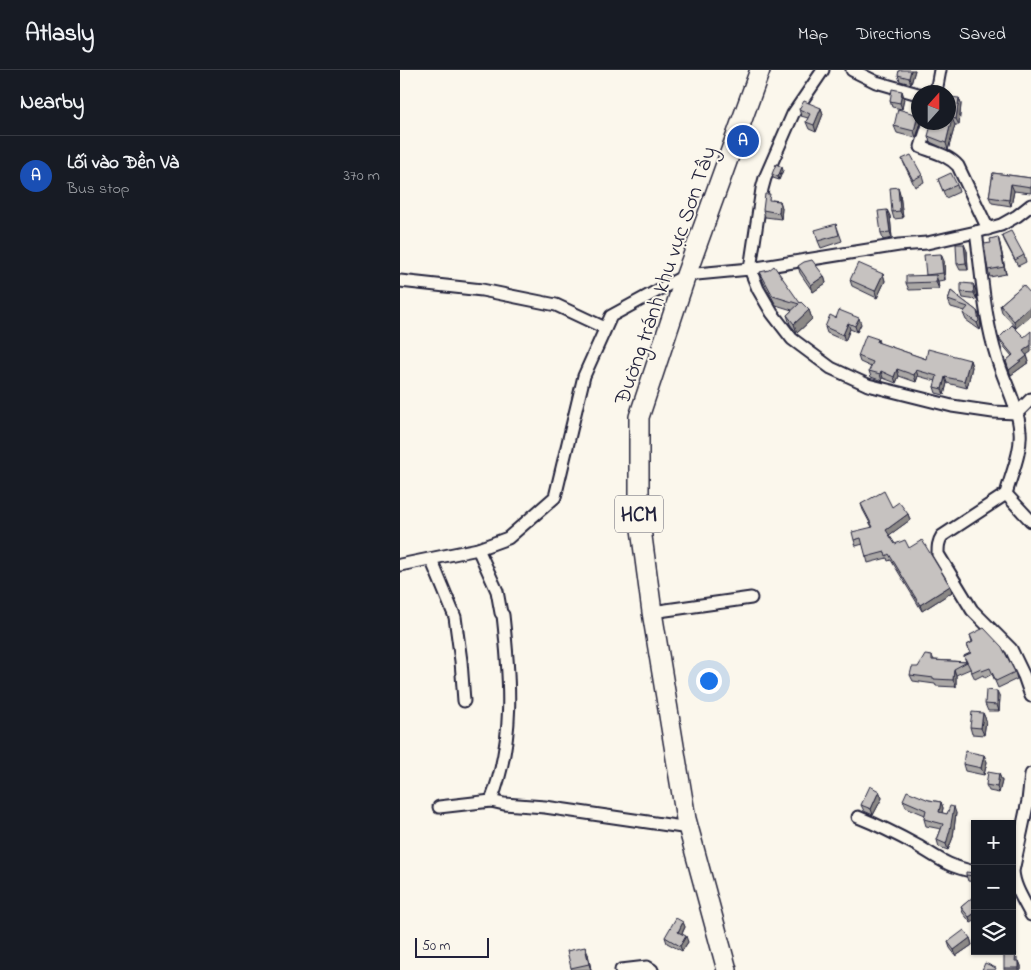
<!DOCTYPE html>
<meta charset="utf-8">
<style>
:root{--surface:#171b24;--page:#242831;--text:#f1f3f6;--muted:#9ea1a6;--line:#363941;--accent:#0f766e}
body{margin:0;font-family:"Indie Flower",sans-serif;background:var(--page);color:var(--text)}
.controls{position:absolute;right:15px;bottom:15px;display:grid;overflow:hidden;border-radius:0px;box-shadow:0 1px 4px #0004}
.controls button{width:45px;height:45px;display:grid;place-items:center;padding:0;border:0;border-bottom:1px solid var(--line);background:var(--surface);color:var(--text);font:25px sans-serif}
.compass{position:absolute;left:511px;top:15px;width:45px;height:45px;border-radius:50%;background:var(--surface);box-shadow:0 1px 4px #0004;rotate:21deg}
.scale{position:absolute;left:15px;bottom:12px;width:74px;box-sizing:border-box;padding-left:5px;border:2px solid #22223b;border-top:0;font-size:14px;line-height:18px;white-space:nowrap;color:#22223b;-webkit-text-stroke:4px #fbf7ec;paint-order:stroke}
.you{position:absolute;left:308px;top:610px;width:18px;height:18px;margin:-12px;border:4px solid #fff;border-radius:50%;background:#1a73e8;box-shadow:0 0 0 8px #1a73e833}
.badge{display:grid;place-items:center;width:32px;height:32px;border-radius:50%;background:var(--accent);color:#fff;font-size:16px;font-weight:700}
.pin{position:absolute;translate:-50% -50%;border:2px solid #fff;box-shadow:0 1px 5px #0006}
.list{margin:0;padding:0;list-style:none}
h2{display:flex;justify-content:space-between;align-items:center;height:65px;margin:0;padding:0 20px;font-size:21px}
h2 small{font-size:16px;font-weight:400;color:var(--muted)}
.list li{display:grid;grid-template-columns:32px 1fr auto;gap:15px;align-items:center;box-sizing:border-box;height:80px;padding:0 20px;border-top:1px solid var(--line)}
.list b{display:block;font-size:19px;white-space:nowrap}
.list p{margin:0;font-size:16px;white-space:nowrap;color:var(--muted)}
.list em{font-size:16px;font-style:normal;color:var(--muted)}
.icon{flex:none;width:28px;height:28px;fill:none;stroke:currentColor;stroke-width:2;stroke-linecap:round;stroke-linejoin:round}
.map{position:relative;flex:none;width:631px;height:900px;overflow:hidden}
header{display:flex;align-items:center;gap:30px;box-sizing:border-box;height:70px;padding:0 25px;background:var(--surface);border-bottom:1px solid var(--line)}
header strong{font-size:24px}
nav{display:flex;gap:28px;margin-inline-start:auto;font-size:18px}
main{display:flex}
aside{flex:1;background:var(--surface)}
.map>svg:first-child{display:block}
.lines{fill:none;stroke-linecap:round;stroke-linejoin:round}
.minor-casing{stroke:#22223b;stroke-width:15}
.trunk-casing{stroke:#22223b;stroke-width:22}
.minor{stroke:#fbf7ec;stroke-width:11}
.trunk{stroke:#fbf7ec;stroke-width:19}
.wall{fill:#aaa7a5;stroke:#22223b}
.shaded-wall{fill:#8b8886;stroke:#22223b}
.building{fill:#c6c2c0;stroke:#22223b}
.labels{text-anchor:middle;stroke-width:4;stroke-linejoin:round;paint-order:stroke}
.shield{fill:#fbf7ec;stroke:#636270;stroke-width:1}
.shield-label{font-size:21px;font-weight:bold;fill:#22223b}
.street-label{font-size:22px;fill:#22223b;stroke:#fbf7ec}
</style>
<header>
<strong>Atlasly</strong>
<nav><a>Map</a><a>Directions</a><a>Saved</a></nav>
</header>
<main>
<aside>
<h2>Nearby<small></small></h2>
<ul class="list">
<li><span class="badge" style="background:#1a4fb4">A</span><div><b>Lối vào Đền Và</b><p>Bus stop</p></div><em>370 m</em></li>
</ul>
</aside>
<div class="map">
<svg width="631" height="900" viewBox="0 0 631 900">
<rect width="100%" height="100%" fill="#fbf7ec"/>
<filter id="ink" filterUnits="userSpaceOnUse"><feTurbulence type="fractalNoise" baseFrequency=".02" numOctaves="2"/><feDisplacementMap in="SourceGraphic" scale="10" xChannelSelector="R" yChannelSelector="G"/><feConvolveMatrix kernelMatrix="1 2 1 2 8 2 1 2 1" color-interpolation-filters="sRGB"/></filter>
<g filter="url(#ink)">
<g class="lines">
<defs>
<g id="minor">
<path d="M423,0L393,44L365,108L362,119L350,199L358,219L372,243L392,269L431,298L468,315L552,336L593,342L617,343L631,329"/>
<path d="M452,0L476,12L518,24"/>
<path d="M536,22L540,0"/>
<path d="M529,52L521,77C534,82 548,85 558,96L588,159"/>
<path d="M576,162C582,204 584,248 597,288C604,312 618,335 620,361C622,381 611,405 606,424"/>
<path d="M0,211L82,220L156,235L205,258"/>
<path d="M631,451L606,424L542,466C538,472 538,477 538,484L572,540L611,579L624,606L631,626"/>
<path d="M78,479L97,521L101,543L103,545C110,609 115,669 91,731L104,734L145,737L289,758"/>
<path d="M31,489L55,547L61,591L64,631"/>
<path d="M0,495L78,479L108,468L155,427L184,306L211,246L286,205L350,199L499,175L527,173L576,162L601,155L617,146L631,135"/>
<path d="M252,542L351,528"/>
<path d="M631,704L628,731L613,801C614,817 624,831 631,845"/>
<path d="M39,737L91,731"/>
<path d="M458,747C478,755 498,765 518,776C541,790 547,796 575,802"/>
<path d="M221,900L247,897L252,900"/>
</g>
<path id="trunk" d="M327,900L286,749L252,542L239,444V347L286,205L360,0"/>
</defs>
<!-- minor casing -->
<use href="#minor" class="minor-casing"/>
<!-- trunk casing -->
<use href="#trunk" class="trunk-casing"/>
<!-- minor -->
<use href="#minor" class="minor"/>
<!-- trunk -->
<use href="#trunk" class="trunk"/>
</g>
<!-- wall -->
<g class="wall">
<path d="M515,0L511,14L500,11L498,5Z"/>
<path d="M502,21L504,28L502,39L492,37L490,31Z"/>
<path d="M559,28L561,34L559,55H555L548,80L530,72L528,66Z"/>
<path d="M421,38L423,44L416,62L409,59L406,52L408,48L401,46L399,39Z"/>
<path d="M518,52H521L516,68L497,63L494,56Z"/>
<path d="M502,89L522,105L524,112L515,117L505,96Z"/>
<path d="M383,100L379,110L373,108L372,104Z"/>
<path d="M593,103L631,108V123L614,121L611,136L592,133L589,127Z"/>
<path d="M538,109L557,115L559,122L546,128Z"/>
<path d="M498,117L500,124L503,148L494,149L492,142Z"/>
<path d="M372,130L380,131L382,138L381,149L365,147L363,140Z"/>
<path d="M487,140L490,146L492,168L483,170L481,163Z"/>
<path d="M436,154L442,171L421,178L418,171Z"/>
<path d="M602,165L624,185L626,192L618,196L605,172Z"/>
<path d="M598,167L600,174L606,204L590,207L588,200L591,173Z"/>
<path d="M567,181L568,200H560L557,194Z"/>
<path d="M544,191L545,210L538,211L539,219L509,220L506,213L526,205Z"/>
<path d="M398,196L424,206L426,213L413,222L400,203Z"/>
<path d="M360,202L409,240L412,249L397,263L390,254L387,245L392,240L376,235L363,211Z"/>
<path d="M483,204L485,211L477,228L452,216L450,210Z"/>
<path d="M573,214L576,221L577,230L563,228L561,222Z"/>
<path d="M623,215L616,258L602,242L600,235Z"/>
<path d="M551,221L577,241L580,247L581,257L580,260L566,250L563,243L565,241L551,237L548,230Z"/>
<path d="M436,248L461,254L457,262L450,259L445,271L427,263L425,257Z"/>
<path d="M599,268L627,285L629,292L611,305L606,291L612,286L601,273Z"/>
<path d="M478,269L479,273L526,289L570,290L572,297L567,318L547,313L544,325L536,323L534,317L536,311L518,306L516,312L499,306L496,313L483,308L482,311L471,307L469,301L471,297L460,292L458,286Z"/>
<path d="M461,434L492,437L508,444L510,450L489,465L495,474L509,478L550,516L552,522L522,541L491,490L488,491L487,488L468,493L463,474L456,476L454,470L472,457L463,440Z"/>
<path d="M570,565L615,602L617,609L598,618L592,604L585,608L583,605L575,609L570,599L556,605V617L536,616L535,614L513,611L510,605L518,597L532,586L534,590L566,592L564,586L570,583L567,575L572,572Z"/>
<path d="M600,627L599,641H588L585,634Z"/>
<path d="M583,643L586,650L584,665L572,664L570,657Z"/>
<path d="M584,685L587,692L584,705L565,701L563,694Z"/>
<path d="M599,704L602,711L599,723L589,721L586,715Z"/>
<path d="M479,721L482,728L473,745L464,741L461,735Z"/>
<path d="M503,730H529L541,732L543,738L542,743L547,744L556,743L553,767L548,780L539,777L537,770L541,759L526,756L524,749L525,745L506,737Z"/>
<path d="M575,803V812L568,811L566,805Z"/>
<path d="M575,826L571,853L563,843L561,837Z"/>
<path d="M283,852L285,857L282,864L288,872L282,881L267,873L265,867Z"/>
<path d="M570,868L572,875L556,886L550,878L548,872Z"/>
<path d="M188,884L191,900H172L171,898Z"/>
<path d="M617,888V891H619L621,896V900H604V898Z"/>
</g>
<!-- shaded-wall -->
<g class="shaded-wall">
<path d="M511,0H515L511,14L509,8Z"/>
<path d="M502,21L504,28L502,39L500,33Z"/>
<path d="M559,28L561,34L559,55L556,49Z"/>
<path d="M421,38L423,44L416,62L414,55Z"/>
<path d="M518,46V52H521L516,68L514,61Z"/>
<path d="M552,48L555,55L548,80L546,73Z"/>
<path d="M382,97L383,100L379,110L378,107Z"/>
<path d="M611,114L614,121L611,136L609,130Z"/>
<path d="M498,117L500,124L503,148L500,141Z"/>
<path d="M380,131L382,138L381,149L379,143Z"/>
<path d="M487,140L490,146L492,168L490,162Z"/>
<path d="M598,167L600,174L606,204L604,197Z"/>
<path d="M564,174L567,181L568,200L566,193Z"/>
<path d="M541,184L544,191L545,210L543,203Z"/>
<path d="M483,204L485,211L477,228L475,221Z"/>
<path d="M536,205L538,212L539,219L536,212Z"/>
<path d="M424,206L426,213L413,222L411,215Z"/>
<path d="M573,214L576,221L577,230L574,223Z"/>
<path d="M631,236V245L616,258L614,251Z"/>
<path d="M409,240L412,249L397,263L394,254Z"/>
<path d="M577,241L580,247L581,257L580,260L577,253Z"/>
<path d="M459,248L461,254L457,262L455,256Z"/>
<path d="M448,253L450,259L445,271L443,265Z"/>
<path d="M631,275V282L625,286L623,281Z"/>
<path d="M627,286L629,292L611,305L609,300Z"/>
<path d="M570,290L572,297L567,318L564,311Z"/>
<path d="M497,299L499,306L496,313L494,307Z"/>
<path d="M516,300L518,306L516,312L514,305Z"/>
<path d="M481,301L483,308L482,311L480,304Z"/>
<path d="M545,307L547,313L544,325L542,319Z"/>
<path d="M508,444L510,450L488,466L486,460Z"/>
<path d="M550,516L552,522L522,541L520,535Z"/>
<path d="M554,599L556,605V617L553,610Z"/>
<path d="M597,621L600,627L599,641L597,635Z"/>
<path d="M583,643L586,650L584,665L581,658Z"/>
<path d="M584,685L587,692L584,705L581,698Z"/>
<path d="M599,704L602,711L599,723L597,717Z"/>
<path d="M479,721L482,728L473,745L471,739Z"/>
<path d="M541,732L543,738L541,748L539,742Z"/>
<path d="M554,737L556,743L553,767L548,780L546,774Z"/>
<path d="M575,843V851L571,853L569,847Z"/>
<path d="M283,852L285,857L280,867L278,862Z"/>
<path d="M286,866L288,872L282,881L280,876Z"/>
<path d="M570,868L572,875L556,886L554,880Z"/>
<path d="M185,877L188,884L191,900L189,894Z"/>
<path d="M619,891L621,896V900H619Z"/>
</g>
<!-- building -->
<g class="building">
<path d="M499,0H511L509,8L498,5Z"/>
<path d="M492,19L502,21L500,33L490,31Z"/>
<path d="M548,27L559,28L556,49L552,48L546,73L528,66L532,52H548Z"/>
<path d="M404,31L421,38L414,55L406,52L410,44L399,39Z"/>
<path d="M498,39L518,45L514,61L494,56Z"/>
<path d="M511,85L522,105L513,110L502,89Z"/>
<path d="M376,94L382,97L378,107L372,104Z"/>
<path d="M551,103L557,115L543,121L538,109Z"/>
<path d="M593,103L631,108V117L611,114L609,130L589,127Z"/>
<path d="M498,117L500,141L492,142L490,118Z"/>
<path d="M365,124H370L369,130L380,131L379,143L363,140Z"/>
<path d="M487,140L490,162L481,163L478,141Z"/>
<path d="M436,154L439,165L418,171L415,160Z"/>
<path d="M611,161L624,185L615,190L602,165Z"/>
<path d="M598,167L604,197L588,200L584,174L591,173L590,169Z"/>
<path d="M556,174H564L566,193L557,194Z"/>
<path d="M541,184L543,203L526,205L524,185Z"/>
<path d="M412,190L424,206L411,215L398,196L404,192Z"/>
<path d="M458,193L483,204L475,221L450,210Z"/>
<path d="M374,196L400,233L401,232L409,240L394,254L387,245L399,234L373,226L360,202L369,200Z"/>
<path d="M536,205V212L506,213V206Z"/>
<path d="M561,213L573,214L574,223L561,222Z"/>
<path d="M623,215L631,224V236L614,251L600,235Z"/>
<path d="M551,221L577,241L579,251L577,253L563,243L568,237L548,230Z"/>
<path d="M439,240L459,248L455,256L448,253L443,265L425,257L430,245L436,248Z"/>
<path d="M612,255L624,267L631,261V275L623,281L627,286L609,300L606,291L613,285L599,268Z"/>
<path d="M466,265L478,269L477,272L526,289L528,279L570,290L564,311L545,307L542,319L534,317L537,306L516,300L514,305L497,299L494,307L481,301L480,304L469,301L473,292L458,286Z"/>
<path d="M484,421L492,437L499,432L508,444L486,460L495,474L505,470L509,478L522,470L550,516L520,535L489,484L486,486L485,482L466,487L461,468L454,470L452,462L473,457L461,434Z"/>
<path d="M584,558L602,577L615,602L596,611L590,598L582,601L581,598L572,602L567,592L554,599L553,610L534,609V608L510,605L512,597H518L525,585L532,586V590L567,592L564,586L571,583L567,575L573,572L570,565Z"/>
<path d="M586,620L597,621V635L585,634Z"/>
<path d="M572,642L583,643L581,658L570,657Z"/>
<path d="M565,681L584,685L581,698L563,694Z"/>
<path d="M588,702L599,704L597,717L586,715Z"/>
<path d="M470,716L479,721L471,739L461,735Z"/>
<path d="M507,721L529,730L541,732L539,742L547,744L550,736L554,737L550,760L546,774L537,770L543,754L524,749L526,740L503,730Z"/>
<path d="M566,802L575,803V806L566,805Z"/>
<path d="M574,826L575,843L569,847L561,837Z"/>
<path d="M276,848L283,852L278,862L286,866L280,876L265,867Z"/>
<path d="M564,860L570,868L554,880L548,872Z"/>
<path d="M185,877L189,894L171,898L167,881Z"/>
<path d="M604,883H616L615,891H619V898H604Z"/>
<path d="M585,893L596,898L595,900H582Z"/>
</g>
</g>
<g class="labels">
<!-- shield labels -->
<rect class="shield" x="215" y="425.5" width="48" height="37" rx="4"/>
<g class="shield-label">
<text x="239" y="451">HCM</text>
</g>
<!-- street labels -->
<g class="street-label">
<text transform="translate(264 205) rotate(-71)" y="8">Đường tránh khu vực Sơn Tây</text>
</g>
</g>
</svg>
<div class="controls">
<button>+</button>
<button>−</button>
<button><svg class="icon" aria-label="layers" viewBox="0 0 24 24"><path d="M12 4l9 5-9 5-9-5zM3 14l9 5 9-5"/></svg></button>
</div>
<svg class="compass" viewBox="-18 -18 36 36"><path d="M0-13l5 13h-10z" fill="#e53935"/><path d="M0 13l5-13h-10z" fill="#9ea1a6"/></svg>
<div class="scale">50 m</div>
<div class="you"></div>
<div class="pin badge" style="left:343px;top:71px;background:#1a4fb4">A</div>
</div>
</main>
